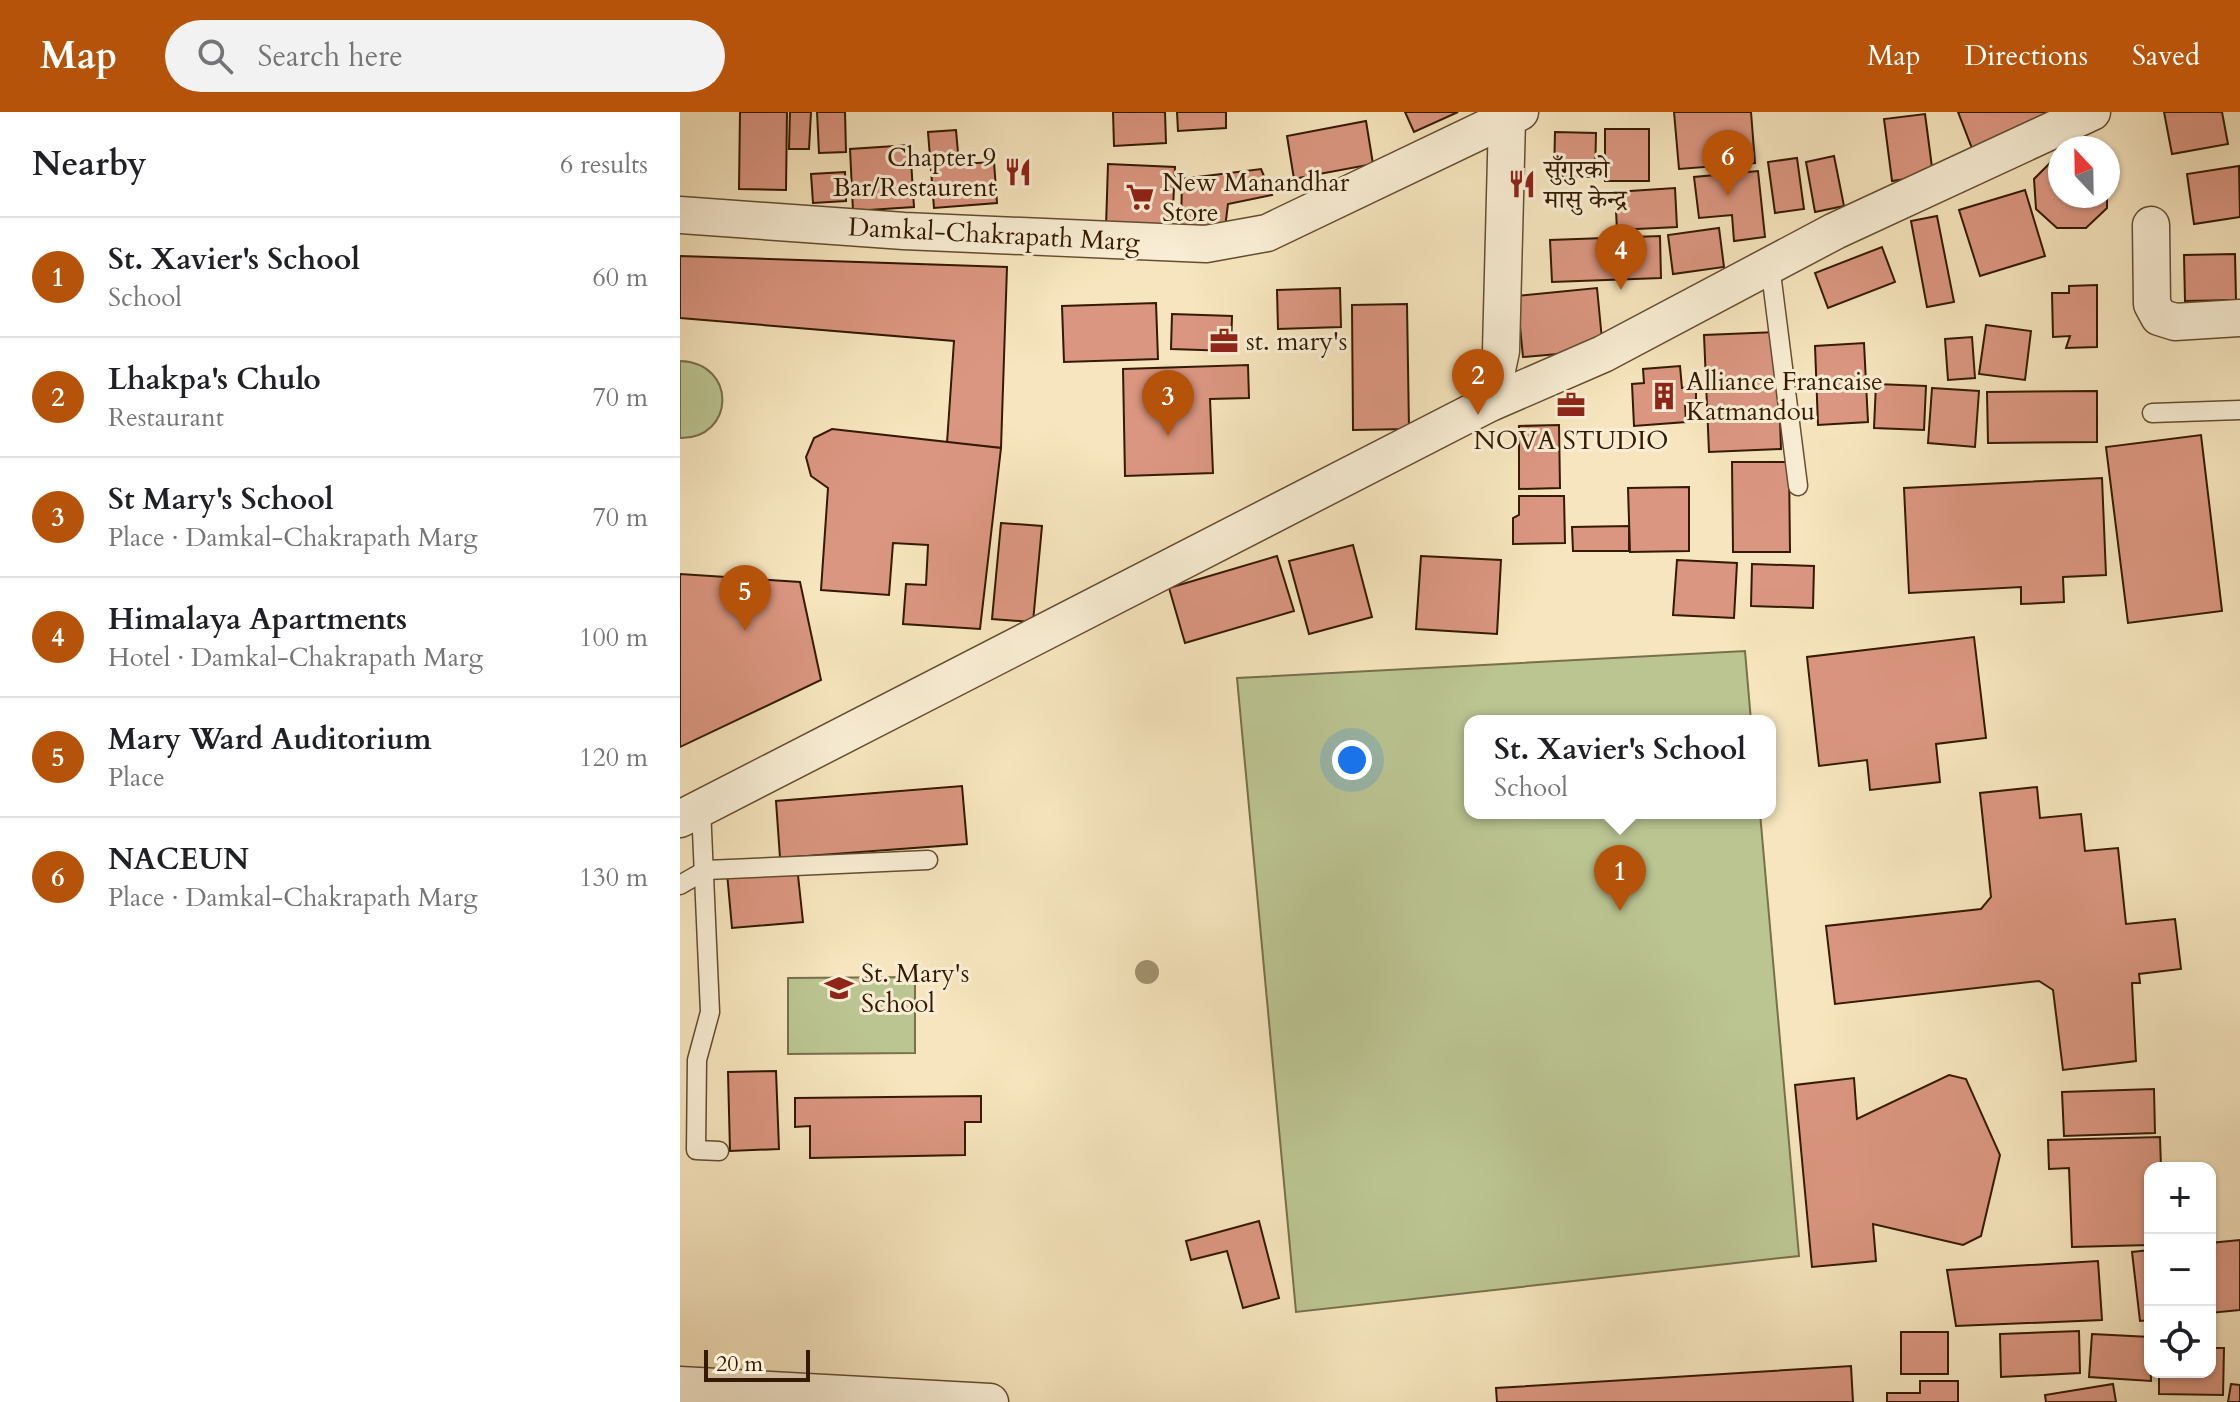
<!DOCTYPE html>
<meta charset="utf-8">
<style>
:root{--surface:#fff;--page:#f2f2f2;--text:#202124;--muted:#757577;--line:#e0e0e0;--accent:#b45309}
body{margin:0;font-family:Cardo,"Noto Serif Devanagari",serif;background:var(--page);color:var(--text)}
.controls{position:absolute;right:24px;bottom:24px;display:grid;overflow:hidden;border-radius:16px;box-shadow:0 2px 6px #0004}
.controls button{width:72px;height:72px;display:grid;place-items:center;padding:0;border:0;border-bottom:2px solid var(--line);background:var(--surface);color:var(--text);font:40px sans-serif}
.compass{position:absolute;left:1368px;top:24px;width:72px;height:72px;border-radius:50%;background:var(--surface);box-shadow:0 2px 6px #0004;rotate:338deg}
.scale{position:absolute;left:24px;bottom:20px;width:106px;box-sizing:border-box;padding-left:8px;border:4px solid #341a00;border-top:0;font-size:22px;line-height:28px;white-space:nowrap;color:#341a00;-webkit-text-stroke:6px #f9eed5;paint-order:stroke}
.you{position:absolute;left:672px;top:648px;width:28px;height:28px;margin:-20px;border:6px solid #fff;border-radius:50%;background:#1a73e8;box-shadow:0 0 0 12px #1a73e833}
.badge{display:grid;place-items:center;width:52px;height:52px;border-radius:50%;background:var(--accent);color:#fff;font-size:26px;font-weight:700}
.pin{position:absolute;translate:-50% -66px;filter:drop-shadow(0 2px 4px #0008)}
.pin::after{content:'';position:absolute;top:42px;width:28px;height:24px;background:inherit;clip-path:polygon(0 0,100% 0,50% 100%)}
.popup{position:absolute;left:784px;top:603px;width:312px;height:104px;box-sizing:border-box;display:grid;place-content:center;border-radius:16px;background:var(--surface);filter:drop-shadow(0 2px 6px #0005);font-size:26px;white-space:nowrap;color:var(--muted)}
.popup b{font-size:30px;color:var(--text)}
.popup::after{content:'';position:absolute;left:50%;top:100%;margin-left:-16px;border:16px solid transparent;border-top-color:var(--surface)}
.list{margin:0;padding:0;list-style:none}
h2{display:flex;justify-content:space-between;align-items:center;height:104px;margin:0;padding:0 32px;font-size:34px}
h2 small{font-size:26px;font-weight:400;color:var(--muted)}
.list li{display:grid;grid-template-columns:52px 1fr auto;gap:24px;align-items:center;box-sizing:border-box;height:120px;padding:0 32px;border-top:2px solid var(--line)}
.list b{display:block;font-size:30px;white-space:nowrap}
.list p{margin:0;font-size:26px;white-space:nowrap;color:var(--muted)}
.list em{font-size:26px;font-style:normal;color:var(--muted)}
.icon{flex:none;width:44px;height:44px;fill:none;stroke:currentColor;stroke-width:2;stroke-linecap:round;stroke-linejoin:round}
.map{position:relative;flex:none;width:1560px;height:1290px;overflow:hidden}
header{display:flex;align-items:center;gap:48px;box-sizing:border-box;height:112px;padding:0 40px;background:var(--accent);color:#fff}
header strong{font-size:38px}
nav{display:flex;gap:44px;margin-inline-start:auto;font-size:28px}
.search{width:560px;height:72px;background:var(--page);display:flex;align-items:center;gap:20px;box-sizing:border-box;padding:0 28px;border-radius:44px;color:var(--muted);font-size:30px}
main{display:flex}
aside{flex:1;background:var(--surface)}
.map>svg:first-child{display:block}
.green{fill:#bbc592;stroke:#787049;stroke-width:2}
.building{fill:#db9681;stroke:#341a00;stroke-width:2}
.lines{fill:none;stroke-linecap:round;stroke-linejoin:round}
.lane-casing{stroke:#644d30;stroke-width:21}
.street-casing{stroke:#644d30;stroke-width:39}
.lane{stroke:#f9eed5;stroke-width:18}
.street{stroke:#f9eed5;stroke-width:36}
.tree{fill:#a1916e}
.labels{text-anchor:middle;stroke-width:6;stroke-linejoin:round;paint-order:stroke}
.poi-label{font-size:26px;fill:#341a00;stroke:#f9eed5;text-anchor:start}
.street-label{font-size:26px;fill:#341a00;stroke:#f9eed5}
</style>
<header>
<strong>Map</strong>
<div class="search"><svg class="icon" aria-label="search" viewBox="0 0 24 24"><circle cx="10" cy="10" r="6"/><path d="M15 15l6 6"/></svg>Search here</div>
<nav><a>Map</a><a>Directions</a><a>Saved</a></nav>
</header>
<main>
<aside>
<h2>Nearby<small>6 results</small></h2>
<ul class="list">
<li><span class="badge">1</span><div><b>St. Xavier's School</b><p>School</p></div><em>60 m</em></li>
<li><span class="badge">2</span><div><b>Lhakpa's Chulo</b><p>Restaurant</p></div><em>70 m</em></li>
<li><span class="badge">3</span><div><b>St Mary's School</b><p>Place · Damkal-Chakrapath Marg</p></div><em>70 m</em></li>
<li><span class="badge">4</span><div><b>Himalaya Apartments</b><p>Hotel · Damkal-Chakrapath Marg</p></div><em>100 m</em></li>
<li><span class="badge">5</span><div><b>Mary Ward Auditorium</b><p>Place</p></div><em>120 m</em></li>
<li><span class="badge">6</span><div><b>NACEUN</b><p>Place · Damkal-Chakrapath Marg</p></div><em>130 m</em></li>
</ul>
</aside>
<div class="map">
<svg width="1560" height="1290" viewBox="0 0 1560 1290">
<rect width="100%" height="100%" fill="#f6e5be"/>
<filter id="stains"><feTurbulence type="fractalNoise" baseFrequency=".0025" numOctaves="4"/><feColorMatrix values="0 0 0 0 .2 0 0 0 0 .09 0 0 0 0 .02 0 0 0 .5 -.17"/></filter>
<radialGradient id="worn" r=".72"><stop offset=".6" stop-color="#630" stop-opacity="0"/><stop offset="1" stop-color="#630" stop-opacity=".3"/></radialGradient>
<!-- green -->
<g class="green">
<path d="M0,249C58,251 55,327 0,326Z"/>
<path d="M1065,539L1071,609H790V701H1080L1119,1144L616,1200L557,566Z"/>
<path d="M235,865V941L108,942V866Z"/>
</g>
<!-- building -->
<g class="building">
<path d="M60,0H107L106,78L59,77Z"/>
<path d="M110,0H131L129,37H109Z"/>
<path d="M137,0H165L166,40L139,41Z"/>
<path d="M433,0H485L486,31L434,34Z"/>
<path d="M497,0H546V16L498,19Z"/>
<path d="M725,0H778L734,20Z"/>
<path d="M994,0H1071L1075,51L999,57Z"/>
<path d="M1278,0H1393L1293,39Z"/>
<path d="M1484,0H1542L1548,32L1492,42Z"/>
<path d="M1245,2L1253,63L1212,69L1204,7Z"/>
<path d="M686,9L693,52L639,62L643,83L627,85L624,65L614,67L607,24Z"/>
<rect x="925" y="17" width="44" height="52"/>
<path d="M276,18L279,52L314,50L317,91L254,96L248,20Z"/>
<path d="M875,20L916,21L915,65L874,64Z"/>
<path d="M230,33L234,95L173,99L170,37Z"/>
<path d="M1154,44L1164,94L1135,100L1126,50Z"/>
<path d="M1117,46L1124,97L1095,101L1088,50Z"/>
<path d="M1375,46H1380V84H1427V96L1406,116H1377L1356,97L1354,67Z"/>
<path d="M428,52L495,55L492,117L426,115Z"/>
<path d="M1559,54L1560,105L1514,112L1507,62Z"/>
<path d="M581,57L592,83L548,92L545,116H501L502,67Z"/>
<path d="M1078,59L1085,125L1054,129L1052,103L1019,106L1014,65Z"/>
<path d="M165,60L166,89L133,91L131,62Z"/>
<path d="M995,76L997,115L937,118L935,80Z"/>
<path d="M1345,78L1365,144L1300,164L1279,98Z"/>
<path d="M1257,104L1274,190L1247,195L1231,109Z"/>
<path d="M1039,116L1044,155L993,162L988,123Z"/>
<path d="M980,124L981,166L872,170L870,128Z"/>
<path d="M1202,135L1215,170L1148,196L1135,161Z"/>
<path d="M1555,142L1556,188L1505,189L1504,143Z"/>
<path d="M0,144L327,155L321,336L267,331L274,229L0,206Z"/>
<path d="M1417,173V235L1386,236L1390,224L1373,225L1372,181H1389V174Z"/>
<path d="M660,176L661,215L598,217L597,178Z"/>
<path d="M917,176L923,238L843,245L837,184Z"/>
<path d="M476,191L478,247L384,250L382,194Z"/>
<path d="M727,192L729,317L673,318L672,193Z"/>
<path d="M492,202L552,204L551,239L491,237Z"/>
<path d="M1306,213L1351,219L1345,268L1299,262Z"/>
<path d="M1097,220L1101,337L1029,340L1024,223Z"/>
<path d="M1292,225L1295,266L1268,268L1265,227Z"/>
<path d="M1184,231L1188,310L1138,313L1135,234Z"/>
<path d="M568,253L569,286L530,287L533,361L445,364L443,257Z"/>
<path d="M1000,254L1002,276L1016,275V291L1005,292L1006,310L954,314L952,272L964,271L963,257Z"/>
<path d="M1196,272L1246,274L1244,318L1194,316Z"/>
<path d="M1252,276L1299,279L1295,335L1248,331Z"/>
<path d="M1417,279V330L1308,331L1307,280Z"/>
<path d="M879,313L880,376L839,377V314Z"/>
<path d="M152,317L321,336L300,517L223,512L226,472L246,473L248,433L213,431L209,483L141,478L148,376L131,364L126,345L134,326Z"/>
<path d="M1521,323L1542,499L1448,511L1426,335Z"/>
<path d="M1052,350H1109L1110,440H1053Z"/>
<path d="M1422,366L1426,463L1383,465L1384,490L1341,492V475L1229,481L1224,376Z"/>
<path d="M1009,375V439L950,440L948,376Z"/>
<path d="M839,384H884L885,431L833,432V406L839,403Z"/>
<path d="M321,411L362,414L353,510L312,507Z"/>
<path d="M949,414V439H893L892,415Z"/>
<path d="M673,433L692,505L629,522L609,449Z"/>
<path d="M597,444L614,499L505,531L489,476Z"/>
<path d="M741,444L821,448L817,522L736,517Z"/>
<path d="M997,448L1057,451L1054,506L993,503Z"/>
<path d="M1072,452L1134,454L1133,496L1071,494Z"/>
<path d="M0,462L120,470L141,568L0,635Z"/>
<path d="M1294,525L1306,626L1256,632L1260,670L1190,678L1187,648L1139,654L1127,545Z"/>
<path d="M282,674L287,732L100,746L96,689Z"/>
<path d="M1357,675L1360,706L1401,702L1405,739L1438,736L1446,812L1495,807L1501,857L1459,862L1460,871H1452L1456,949L1383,958L1373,878L1359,869L1155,892L1146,814L1301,797L1311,785L1300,681Z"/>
<path d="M117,754L123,810L52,816L47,761Z"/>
<path d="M96,959L99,1037L50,1039L48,960Z"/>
<path d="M1269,963L1286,967L1320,1043L1301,1124L1283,1133L1193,1112L1196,1149L1132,1155L1115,973L1174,966L1177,1007Z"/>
<path d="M1474,977L1475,1021L1384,1024L1382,980Z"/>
<path d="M301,984V1010H285V1043L130,1046V1014L115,1015V986Z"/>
<path d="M1480,1025L1481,1056H1470V1133L1392,1135L1389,1056L1369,1057L1368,1028Z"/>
<path d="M579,1109L599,1186L563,1196L547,1139L511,1148L506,1129Z"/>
<path d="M1560,1128V1198L1530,1201V1131Z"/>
<path d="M1470,1138V1208L1460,1209L1452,1140Z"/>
<path d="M1418,1149L1422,1208L1276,1214L1267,1158Z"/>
<path d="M1399,1219L1400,1261L1321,1265L1320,1222Z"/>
<rect x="1221" y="1220" width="47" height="42"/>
<path d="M1412,1222L1470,1225L1471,1269L1409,1265Z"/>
<path d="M1530,1236H1544L1543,1283L1479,1282V1260H1530Z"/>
<path d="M1171,1254L1173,1290H817L816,1276Z"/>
<path d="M1240,1269H1278V1290H1207V1281H1240Z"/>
<path d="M1433,1272L1436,1290H1366L1365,1283Z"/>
<path d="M1551,1272L1560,1273V1290H1548Z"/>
</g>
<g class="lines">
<defs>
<g id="lane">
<path d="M1090,153L1118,374"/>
<path d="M1472,301L1560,298"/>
<path d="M21,696L30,900L17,948L16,1038L39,1039"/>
<path d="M0,773L26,758L248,748"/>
</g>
<g id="street">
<path d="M0,103L224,119L526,132L587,121L840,0"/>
<path d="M1471,113L1472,192L1479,205L1495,210L1560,206"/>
<path d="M810,291L821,239L827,7"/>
<path d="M0,707L810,291L923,242L1155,119L1412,0"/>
<path d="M0,1273L310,1290"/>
</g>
</defs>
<!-- lane casing -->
<use href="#lane" class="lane-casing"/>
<!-- street casing -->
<use href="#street" class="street-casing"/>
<!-- lane -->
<use href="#lane" class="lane"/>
<!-- street -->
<use href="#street" class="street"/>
</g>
<!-- trees -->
<circle class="tree" cx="467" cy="860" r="12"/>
<!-- icons -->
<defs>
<symbol id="restaurant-bare" viewBox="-9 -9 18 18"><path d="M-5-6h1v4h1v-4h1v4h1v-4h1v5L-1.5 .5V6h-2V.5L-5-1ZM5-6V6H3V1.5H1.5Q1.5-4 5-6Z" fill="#8f2418" stroke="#f9eed5" stroke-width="2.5" paint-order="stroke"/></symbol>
<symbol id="supermarket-bare" viewBox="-9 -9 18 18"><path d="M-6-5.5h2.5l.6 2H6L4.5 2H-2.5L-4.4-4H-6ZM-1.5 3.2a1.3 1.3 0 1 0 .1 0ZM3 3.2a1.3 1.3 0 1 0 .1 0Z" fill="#8f2418" stroke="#f9eed5" stroke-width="2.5" paint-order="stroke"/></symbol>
<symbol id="office-bare" viewBox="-9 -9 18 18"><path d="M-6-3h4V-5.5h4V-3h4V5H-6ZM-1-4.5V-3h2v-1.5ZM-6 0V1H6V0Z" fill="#8f2418" stroke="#f9eed5" stroke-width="2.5" paint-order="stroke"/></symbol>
<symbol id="building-bare" viewBox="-9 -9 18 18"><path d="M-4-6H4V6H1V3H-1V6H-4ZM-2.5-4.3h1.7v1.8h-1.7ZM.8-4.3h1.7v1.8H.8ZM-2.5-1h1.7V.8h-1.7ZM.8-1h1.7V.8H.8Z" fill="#8f2418" stroke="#f9eed5" stroke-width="2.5" paint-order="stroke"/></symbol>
<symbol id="school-bare" viewBox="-9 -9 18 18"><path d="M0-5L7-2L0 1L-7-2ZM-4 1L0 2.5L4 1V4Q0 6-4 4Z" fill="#8f2418" stroke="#f9eed5" stroke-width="2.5" paint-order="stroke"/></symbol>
</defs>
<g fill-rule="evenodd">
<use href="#restaurant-bare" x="318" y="40" width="40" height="40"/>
<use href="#restaurant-bare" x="822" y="52" width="40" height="40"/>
<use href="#supermarket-bare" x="440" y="65" width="40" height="40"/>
<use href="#office-bare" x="524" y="209" width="40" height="40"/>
<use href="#building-bare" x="964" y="264" width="40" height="40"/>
<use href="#office-bare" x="871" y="273" width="40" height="40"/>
<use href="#school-bare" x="139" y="856" width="40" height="40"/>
</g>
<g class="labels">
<!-- poi labels -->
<g class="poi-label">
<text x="316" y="54" text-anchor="end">Chapter 9<tspan x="316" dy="30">Bar/Restaurent</tspan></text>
<text x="864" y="66">सुँगुरको<tspan x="864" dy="30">मासु केन्द्र</tspan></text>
<text x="482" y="79">New Manandhar<tspan x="482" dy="30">Store</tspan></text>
<text x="566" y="238">st. mary's</text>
<text x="1006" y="278">Alliance Francaise<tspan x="1006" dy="30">Katmandou</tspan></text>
<text x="891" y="337" text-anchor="middle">NOVA STUDIO</text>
<text x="181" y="870">St. Mary's<tspan x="181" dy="30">School</tspan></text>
</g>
<!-- street labels -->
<g class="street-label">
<text transform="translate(314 122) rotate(3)" y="9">Damkal-Chakrapath Marg</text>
</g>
</g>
<rect width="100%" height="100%" filter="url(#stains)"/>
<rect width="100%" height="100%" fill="url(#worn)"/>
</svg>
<div class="controls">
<button>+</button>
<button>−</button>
<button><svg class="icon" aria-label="locate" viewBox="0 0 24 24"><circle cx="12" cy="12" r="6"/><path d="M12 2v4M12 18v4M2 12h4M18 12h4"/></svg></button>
</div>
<svg class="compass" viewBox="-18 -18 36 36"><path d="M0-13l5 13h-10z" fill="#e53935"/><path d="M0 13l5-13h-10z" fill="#757577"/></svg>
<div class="scale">20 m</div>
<div class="you"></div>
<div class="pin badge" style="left:940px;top:799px">1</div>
<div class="popup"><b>St. Xavier's School</b>School</div>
<div class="pin badge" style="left:798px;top:303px">2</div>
<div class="pin badge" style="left:488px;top:324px">3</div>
<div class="pin badge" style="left:941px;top:178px">4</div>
<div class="pin badge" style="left:65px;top:519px">5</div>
<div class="pin badge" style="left:1048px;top:84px">6</div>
</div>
</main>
